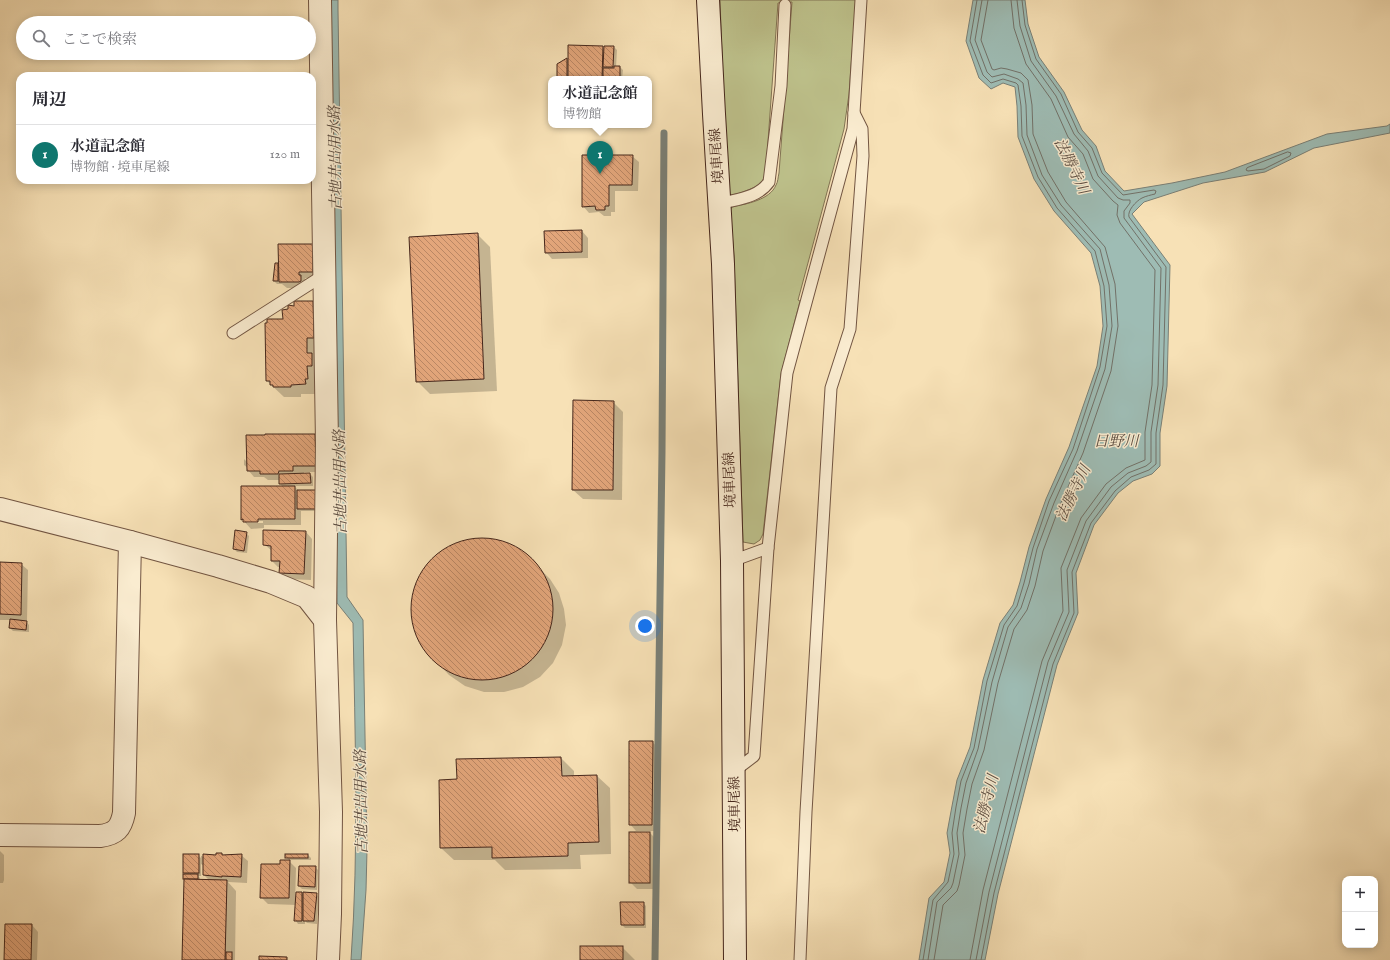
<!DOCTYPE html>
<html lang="ja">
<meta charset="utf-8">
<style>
:root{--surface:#fff;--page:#f7f7f7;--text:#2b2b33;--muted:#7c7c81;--line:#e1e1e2;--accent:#0f766e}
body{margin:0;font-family:"IM FELL English","Noto Serif JP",serif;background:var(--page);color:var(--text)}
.controls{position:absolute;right:12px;bottom:12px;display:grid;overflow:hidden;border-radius:8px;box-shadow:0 2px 10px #0003}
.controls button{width:36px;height:36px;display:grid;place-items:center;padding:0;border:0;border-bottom:1px solid var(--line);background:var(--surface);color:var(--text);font:20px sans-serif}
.you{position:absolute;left:645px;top:626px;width:14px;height:14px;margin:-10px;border:3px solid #fff;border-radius:50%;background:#1a73e8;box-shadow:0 0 0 6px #1a73e833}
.badge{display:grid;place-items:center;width:26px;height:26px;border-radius:50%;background:var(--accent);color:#fff;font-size:13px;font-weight:700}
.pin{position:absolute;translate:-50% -33px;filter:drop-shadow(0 1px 2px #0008)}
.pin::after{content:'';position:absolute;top:21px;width:14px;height:12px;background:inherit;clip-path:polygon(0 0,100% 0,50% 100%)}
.popup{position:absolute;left:548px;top:76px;width:104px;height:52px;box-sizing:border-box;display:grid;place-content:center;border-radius:8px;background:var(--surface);filter:drop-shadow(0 1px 3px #0005);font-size:13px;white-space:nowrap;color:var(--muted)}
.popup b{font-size:15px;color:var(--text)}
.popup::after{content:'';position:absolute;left:50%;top:100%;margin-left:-8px;border:8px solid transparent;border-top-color:var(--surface)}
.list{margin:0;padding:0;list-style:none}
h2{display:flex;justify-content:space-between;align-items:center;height:52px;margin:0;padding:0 16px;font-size:17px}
h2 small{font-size:13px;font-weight:400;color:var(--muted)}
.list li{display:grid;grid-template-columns:26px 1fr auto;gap:12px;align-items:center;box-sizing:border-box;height:60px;padding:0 16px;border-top:1px solid var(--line)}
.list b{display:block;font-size:15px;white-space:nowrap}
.list p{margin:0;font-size:13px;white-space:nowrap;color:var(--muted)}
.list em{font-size:13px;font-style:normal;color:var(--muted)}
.icon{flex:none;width:22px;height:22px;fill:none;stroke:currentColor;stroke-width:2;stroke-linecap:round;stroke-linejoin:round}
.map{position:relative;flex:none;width:1390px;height:960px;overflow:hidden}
.search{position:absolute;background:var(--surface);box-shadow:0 2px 10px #0003;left:16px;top:16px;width:300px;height:44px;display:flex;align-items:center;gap:10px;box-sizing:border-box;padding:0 14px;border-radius:22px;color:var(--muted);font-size:15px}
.panel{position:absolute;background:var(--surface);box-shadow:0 2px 10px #0003;left:16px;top:72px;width:300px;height:112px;border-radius:12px}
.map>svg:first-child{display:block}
.green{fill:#bec28c;stroke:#827454}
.water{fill:#9ebcb4;stroke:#7a8077}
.shadow{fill:#0003;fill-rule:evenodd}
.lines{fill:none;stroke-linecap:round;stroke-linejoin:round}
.shore{stroke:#727168;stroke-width:1}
.stream{stroke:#7a8077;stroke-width:7}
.building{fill:url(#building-back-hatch);stroke:#45261b}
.service-casing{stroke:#725542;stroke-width:13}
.minor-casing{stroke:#725542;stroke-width:24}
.secondary-casing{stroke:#45261b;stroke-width:24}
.service{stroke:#faecd0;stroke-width:11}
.minor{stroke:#faecd0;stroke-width:22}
.secondary{stroke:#faecd0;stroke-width:22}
.labels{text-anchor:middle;stroke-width:3;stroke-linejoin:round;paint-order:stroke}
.street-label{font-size:14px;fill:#45261b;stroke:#faecd0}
.water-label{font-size:15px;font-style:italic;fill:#5b4c41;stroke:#faecd0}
</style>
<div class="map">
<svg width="1390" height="960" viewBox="0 0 1390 960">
<defs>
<pattern id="building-back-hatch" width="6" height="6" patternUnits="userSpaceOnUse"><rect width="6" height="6" fill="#e3a67b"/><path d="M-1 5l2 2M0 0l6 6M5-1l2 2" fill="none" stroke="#ba8764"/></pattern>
</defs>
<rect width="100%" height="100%" fill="#f7e1b6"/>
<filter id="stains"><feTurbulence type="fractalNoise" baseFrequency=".005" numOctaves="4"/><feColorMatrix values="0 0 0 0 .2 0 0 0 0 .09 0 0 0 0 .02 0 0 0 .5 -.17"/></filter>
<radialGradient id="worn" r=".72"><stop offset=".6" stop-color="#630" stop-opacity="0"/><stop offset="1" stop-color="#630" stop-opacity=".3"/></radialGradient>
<!-- green -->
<path class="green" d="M720,0H856L849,94L844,129L798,300L800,301L781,374L763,534L760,540L754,544L743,542L734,256L730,210L732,207C746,204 770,200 776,185C778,182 778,177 779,173L792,2L778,3L767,155C765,174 768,183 748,190C741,193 735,195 727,195Z"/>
<!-- water -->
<g class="water">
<path d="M329,0H338V10L347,597L363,620L367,850L366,890L361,960H351C359,848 355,735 353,623L337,603Z"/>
<path d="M973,0H1025L1028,24L1039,57L1064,92L1082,130L1096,146L1105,171L1124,191L1172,183L1225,172L1327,134L1387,126L1390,124V133L1314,148L1265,172L1203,183L1144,202L1132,214L1170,265L1167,386L1160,433V466L1152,474L1133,481L1118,493L1094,525L1076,573L1078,613L1057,665L998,894L985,960H919L929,898L944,882L950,853L947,833L952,806L957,780L970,747L983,680L1000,623L1013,605L1020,582L1029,547L1046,499L1069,447L1097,366L1103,326L1100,286L1091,253L1054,211L1034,179L1018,137L1017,106L1015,87L1003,83L991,89L979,78L966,41Z"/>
</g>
<!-- shadow -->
<g class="shadow">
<path d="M602,47L604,49L614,47L617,50L616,67H620L623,70L622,79H558V65L567,59L569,61Z"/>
<path d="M632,156L639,162L638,191H615V212H611V216H604L599,212L589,213L583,206Z"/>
<path d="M582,231L588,238V258L552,259L546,252Z"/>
<path d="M477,234L490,247L497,391L430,394L417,381Z"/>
<path d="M312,245L319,278H305L307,282L306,288H287L282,284H277L274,281L277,264L280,267Z"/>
<path d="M313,302L322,312L317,388H315V394H301V397H284L267,381L284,320L289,310L295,307Z"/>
<path d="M613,402L623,412L622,500L583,499L573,490Z"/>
<path d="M315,435L321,441L322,472H304V475L310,474L313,477V486H294L319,511H301V525H264V528L251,529L242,519L283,487L280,484V480H268L264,477H254L248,470V468L244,465V459L248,463ZM247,521H263V523H247Z"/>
<path d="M306,532L312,539L311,580L287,579L280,573V567H278L272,561V551L264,544Z"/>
<path d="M246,533L249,536L247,553L237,552L234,549Z"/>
<path d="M477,540L494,541L510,545L525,554L550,579L559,593L564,609L566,625L562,645L553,663L540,677L523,687L504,692H484L465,686L449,675L422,646L415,628L412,609L415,589L422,574L432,560L445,550L460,543Z"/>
<path d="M0,563L21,564L28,570L27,621L25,620L29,625V632L13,631L10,628L11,620H0Z"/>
<path d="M652,742L659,748L658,831H636L630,824Z"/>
<path d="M561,758L574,771V776H597L610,788L611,854L580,855L581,869L505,870L495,860H454L441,848L458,780Z"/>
<path d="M650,833L656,839V889H637L630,882Z"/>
<path d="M0,851L4,855V880L3,883H0Z"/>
<path d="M217,854H222L224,856L241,855L248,861L247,883L228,882L236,891L235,960H183L186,880L184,878L186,875L184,873L198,855L201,858V856H202L204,858L217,856ZM201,864L204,866V875L210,881H200V878L198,876H201Z"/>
<path d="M286,855H308L311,858V860H289L286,857Z"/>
<path d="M289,861L296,868L295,904H297L302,893L304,895L316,894L319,897L317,924L307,923L305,921V924H298L296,921L297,905L268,904L261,897L281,865Z"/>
<path d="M315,867L318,870L317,890L302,889L299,886Z"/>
<path d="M643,903L646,906V928H625L622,925Z"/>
<path d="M32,925L38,932L37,960H5Z"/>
<path d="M622,947L635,960H581Z"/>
</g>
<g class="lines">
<!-- shore -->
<g class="shore">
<path d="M1288,152L1291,153L1290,156L1264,169L1248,171L1246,170L1247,168Z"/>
<path d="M923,960L933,900L948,882L954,854L952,833L956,807L961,781L974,748L987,681L1004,625L1017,606L1024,583L1033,548L1049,501L1073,449L1100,367L1107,326L1104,286L1095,251L1057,208L1038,177L1022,136L1021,106L1018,85L1016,83L1003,79L991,83L983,75L970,41L977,0"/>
<path d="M928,960L937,902L951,888L953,883L959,854L957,833L961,808L966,783L978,749L992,682L1008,627L1021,608L1029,584L1037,549L1054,503L1077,451L1105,369L1112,326L1109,285L1100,249L1061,205L1042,175L1027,135L1026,105L1023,83L1018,79L1004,74L992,77L987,72L975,40L982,0"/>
<path d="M934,960L943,905L957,891L959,885L965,855L963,833L967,809L972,784L984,750L998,683L1014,629L1027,610L1035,586L1043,551L1060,505L1083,453L1111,371L1118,326L1115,284L1105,247L1066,202L1048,172L1033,134L1032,105L1028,80L1021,73L1007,69L1001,68L994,70L992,69L981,40L988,0"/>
<path d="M970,960L983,890L1042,661L1063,611L1061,568L1081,518L1106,484L1126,468L1145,460V432L1152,385L1155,270L1120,223L1117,215L1118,205L1113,201L1093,179L1083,154L1068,137L1051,99L1026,64L1014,28L1011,0"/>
<path d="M976,960L989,892L1048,662L1069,612L1067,570L1086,521L1111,487L1128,473L1146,466L1151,462V432L1158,385L1161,268L1124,218V211L1130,203V200H1123L1118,198L1098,176L1088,151L1074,134L1056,96L1031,61L1020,26L1017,0"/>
<path d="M981,960L994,893L1053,664L1074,613L1072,572L1091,523L1115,491L1131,477L1149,470L1156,464V433L1163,385L1166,267L1129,217C1127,211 1136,201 1142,198C1146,196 1151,195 1155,194L1156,191L1154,190L1123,195L1102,173L1092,148L1078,132L1061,94L1036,59L1025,25L1022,0"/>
</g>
<!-- stream -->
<path class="stream" d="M655,960L662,452L664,133"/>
</g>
<!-- building -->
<g class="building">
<path d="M568,45L603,46L602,79H568Z"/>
<path d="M604,46H614L613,67H603Z"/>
<path d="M567,58V79H557V64Z"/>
<path d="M614,66H620V79H603V68H614Z"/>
<path d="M582,155H633L632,185H609V206H605V210H596L595,206L582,207Z"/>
<path d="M582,230V252L545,253L544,231Z"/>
<path d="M478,233L484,379L416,382L409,237Z"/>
<path d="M278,244H313V272H299V275H301V281L299,282H279Z"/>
<path d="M275,263H278V281H273Z"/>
<path d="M294,301H313L314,338H307V353H312V366H307L308,379H305L306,384L291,385V387H273V385H270V381H266L265,323H267V319H283L282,310L288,309V305L294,306Z"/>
<path d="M573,400L614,401L613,490H572Z"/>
<path d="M265,434H315L316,466H293V471H279L278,474H260V471H247L246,435H265Z"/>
<path d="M310,473L311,483L279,484V474Z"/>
<path d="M241,486H295V519H258V522H243V519L241,520Z"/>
<path d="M297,490H316L317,509H297Z"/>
<path d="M235,530L247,532L244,551L233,549Z"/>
<path d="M263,530L306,531L304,574L279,573L280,561H271V546L263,545Z"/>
<circle cx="482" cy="609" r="71"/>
<path d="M0,562L22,563L21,615L0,614Z"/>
<path d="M10,619L27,621L26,630L9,628Z"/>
<path d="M629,741H653L652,825H629Z"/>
<path d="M561,757L562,776L597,775L599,842L568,843V856L492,858V847L440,848L439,780L457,779L456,759Z"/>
<rect x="629" y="832" width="21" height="51"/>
<path d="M216,853H222V855L242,854L241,877L222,876V877L203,875V854L216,855Z"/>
<rect x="183" y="854" width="16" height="19"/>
<rect x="285" y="854" width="23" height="4"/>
<path d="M280,860H290L289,898H260L261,864H280Z"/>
<path d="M299,866H316L315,887L298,886Z"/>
<rect x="183" y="874" width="15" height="5"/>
<path d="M184,879L227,880L225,960H182Z"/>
<path d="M296,892H302V921H294Z"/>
<path d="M303,892L317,893L314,921H303Z"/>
<path d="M620,902H644V925H621Z"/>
<path d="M5,924H32L31,960H4Z"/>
<rect x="580" y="946" width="43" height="14"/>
<rect x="226" y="952" width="6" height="8"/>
<path d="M259,956L287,957V960H259Z"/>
</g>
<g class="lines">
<defs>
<g id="service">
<path d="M719,204C737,199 758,198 769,182L781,86L785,5"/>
<path d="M233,333L324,275"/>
<path d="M732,561L768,548L787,373L853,129L861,0"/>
<path d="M733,772L754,756L768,548"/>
<path d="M800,960L806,812L831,388L850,329L863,156L862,129L854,113"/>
</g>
<g id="minor">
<path d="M320,0L327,443L325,620L331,812L330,914L328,960"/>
<path d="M0,509L130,542L218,566L271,582L307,597L325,620"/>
<path d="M0,835L100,836C116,834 121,828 124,813L130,542"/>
</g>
<path id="secondary" d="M708,0L714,114L723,264L732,561L735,960"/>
</defs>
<!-- service casing -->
<use href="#service" class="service-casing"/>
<!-- minor casing -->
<use href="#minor" class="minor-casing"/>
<!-- secondary casing -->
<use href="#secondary" class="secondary-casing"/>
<!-- service -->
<use href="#service" class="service"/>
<!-- minor -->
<use href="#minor" class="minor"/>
<!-- secondary -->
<use href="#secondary" class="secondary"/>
</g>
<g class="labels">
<!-- street labels -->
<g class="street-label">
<text transform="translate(716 156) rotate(-94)" y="5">境車尾線</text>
<text transform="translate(729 480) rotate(-92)" y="5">境車尾線</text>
<text transform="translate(734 804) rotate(-91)" y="5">境車尾線</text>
</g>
<!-- water labels -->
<g class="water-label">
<text transform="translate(335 158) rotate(-91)" y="5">古地井出用水路</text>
<text transform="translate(1072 166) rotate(64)" y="5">法勝寺川</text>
<text x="1116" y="446">日野川</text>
<text transform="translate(340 482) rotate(-91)" y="5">古地井出用水路</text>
<text transform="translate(1073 493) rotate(-64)" y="5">法勝寺川</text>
<text transform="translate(361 802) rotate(-91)" y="5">古地井出用水路</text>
<text transform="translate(986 804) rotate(-76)" y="5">法勝寺川</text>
</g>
</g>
<rect width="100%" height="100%" filter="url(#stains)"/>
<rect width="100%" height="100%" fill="url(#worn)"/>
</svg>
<div class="controls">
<button>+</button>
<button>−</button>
</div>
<div class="you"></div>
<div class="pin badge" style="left:600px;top:174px">1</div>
<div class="popup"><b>水道記念館</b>博物館</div>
<div class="search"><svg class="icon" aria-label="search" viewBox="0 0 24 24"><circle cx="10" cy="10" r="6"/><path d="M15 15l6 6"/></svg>ここで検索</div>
<section class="panel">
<h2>周辺<small></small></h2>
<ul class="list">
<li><span class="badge">1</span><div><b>水道記念館</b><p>博物館 · 境車尾線</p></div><em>120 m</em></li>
</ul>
</section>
</div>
